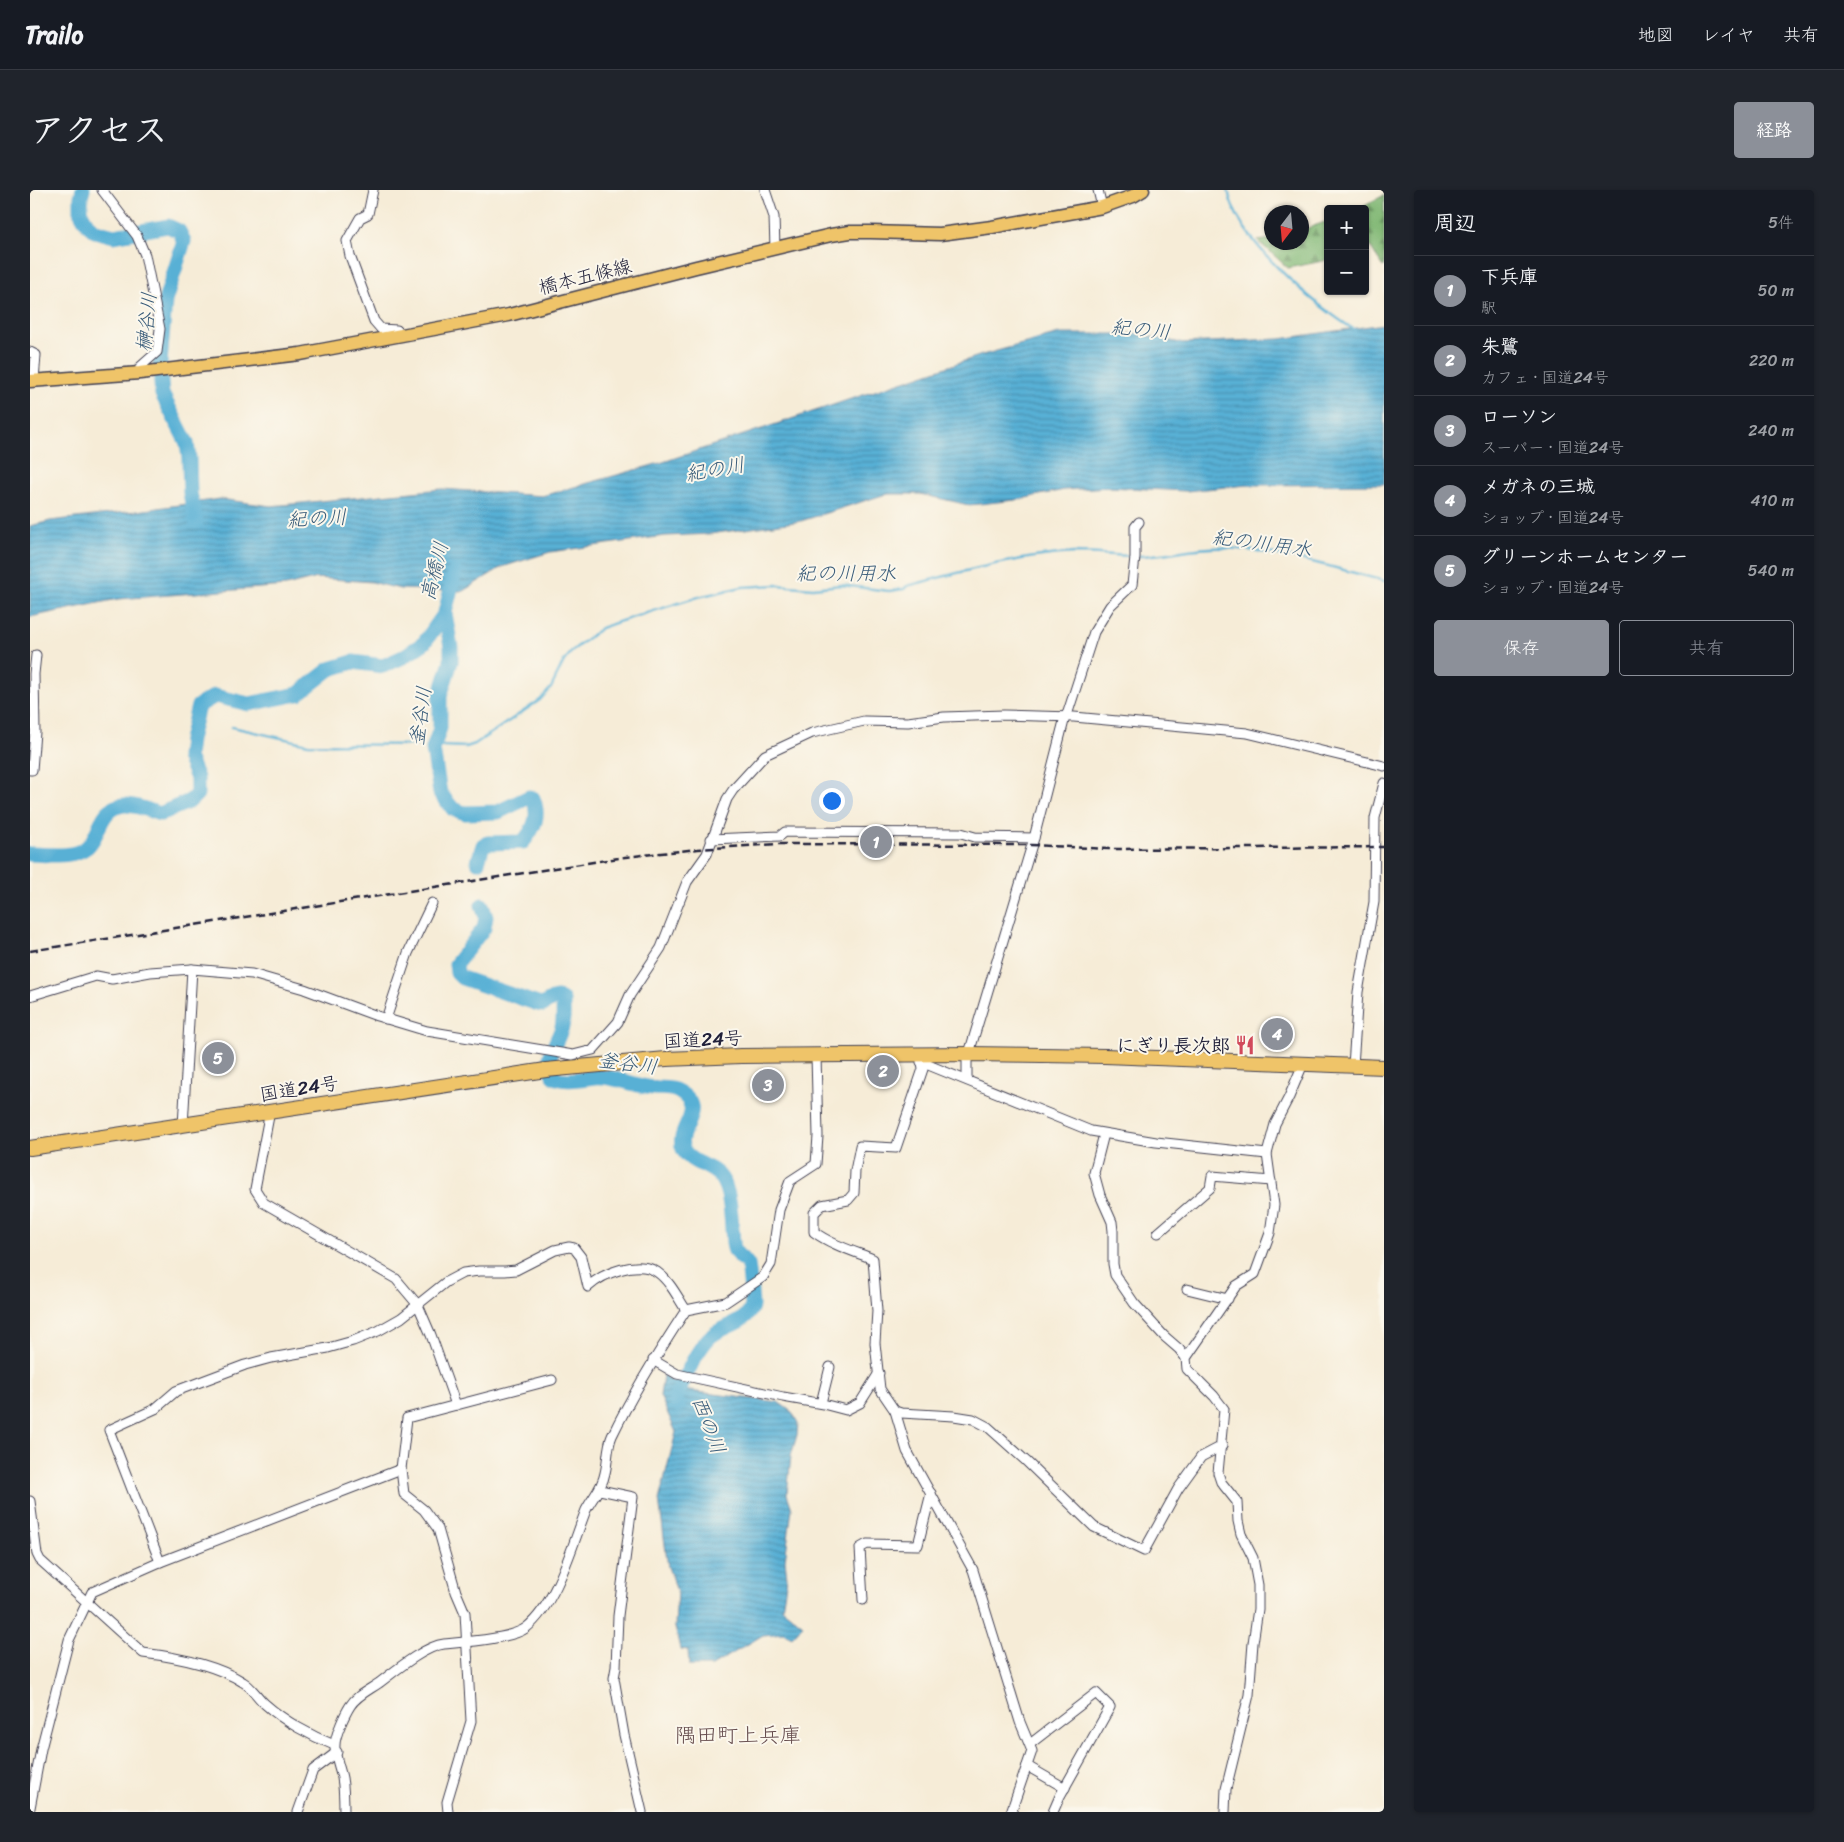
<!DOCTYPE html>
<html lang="ja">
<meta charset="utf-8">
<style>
:root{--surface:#171b24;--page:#20242c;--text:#f1f3f6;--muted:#9ea1a6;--line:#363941;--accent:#8c9099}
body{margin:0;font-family:Sriracha,"Klee One",sans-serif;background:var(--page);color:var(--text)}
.controls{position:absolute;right:15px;top:15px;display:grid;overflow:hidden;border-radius:5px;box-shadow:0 1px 4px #0004}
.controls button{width:45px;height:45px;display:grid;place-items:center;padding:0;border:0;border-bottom:1px solid var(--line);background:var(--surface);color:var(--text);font:25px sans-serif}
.compass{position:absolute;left:1234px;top:15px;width:45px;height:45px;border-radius:50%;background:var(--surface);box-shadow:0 1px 4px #0004;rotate:196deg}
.you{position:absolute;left:801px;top:610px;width:18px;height:18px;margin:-12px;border:4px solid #fff;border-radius:50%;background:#1a73e8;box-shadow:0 0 0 8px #1a73e833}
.badge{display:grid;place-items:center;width:32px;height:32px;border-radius:50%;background:var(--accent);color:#fff;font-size:16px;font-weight:700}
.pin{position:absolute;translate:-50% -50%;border:2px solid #fff;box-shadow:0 1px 5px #0006}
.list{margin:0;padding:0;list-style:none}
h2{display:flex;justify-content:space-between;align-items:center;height:65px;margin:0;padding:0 20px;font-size:21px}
h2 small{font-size:16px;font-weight:400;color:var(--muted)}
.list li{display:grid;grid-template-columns:32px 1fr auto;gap:15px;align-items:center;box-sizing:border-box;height:70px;padding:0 20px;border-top:1px solid var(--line)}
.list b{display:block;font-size:19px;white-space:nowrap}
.list p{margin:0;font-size:16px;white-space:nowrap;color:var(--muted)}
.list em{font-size:16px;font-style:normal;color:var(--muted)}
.actions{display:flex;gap:10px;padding:15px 20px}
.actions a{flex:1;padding:11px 0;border:1px solid var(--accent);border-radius:5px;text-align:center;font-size:18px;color:var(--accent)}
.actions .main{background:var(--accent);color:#fff}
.map{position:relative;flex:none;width:1354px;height:1622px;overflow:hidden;border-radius:5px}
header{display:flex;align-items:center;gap:30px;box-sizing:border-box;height:70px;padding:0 25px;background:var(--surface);border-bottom:1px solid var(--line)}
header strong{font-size:24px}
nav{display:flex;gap:28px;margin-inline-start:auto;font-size:18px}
.intro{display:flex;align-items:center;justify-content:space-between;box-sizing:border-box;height:120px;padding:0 30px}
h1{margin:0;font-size:35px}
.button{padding:12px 22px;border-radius:5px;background:var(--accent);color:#fff;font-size:18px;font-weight:700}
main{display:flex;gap:30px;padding:0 30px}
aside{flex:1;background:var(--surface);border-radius:5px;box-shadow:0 1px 4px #0004}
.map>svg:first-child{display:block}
.forest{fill:url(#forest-firs);stroke:#526d58}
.water{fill:url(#water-rules);stroke:#3d6988}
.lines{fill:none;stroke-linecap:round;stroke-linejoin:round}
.stream{stroke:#58b0d5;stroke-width:2.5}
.river{stroke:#58b0d5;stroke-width:15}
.minor-casing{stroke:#424052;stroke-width:11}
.primary-casing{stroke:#424052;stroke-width:15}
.trunk-casing{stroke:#424052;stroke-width:16}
.minor{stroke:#fff;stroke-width:9}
.primary{stroke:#efc469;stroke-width:12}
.trunk{stroke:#efc469;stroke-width:14}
.rail{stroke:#22223b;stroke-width:2.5;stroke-dasharray:8 4;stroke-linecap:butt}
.labels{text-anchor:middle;stroke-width:4;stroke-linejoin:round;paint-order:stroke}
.street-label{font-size:19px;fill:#22223b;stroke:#fbf7ec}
.poi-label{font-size:19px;font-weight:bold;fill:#22223b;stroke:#fbf7ec;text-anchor:end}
.water-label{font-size:20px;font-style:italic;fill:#385b79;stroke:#fbf7ec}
.quarter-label{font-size:21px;fill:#664d4e;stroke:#fbf7ec}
</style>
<header>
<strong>Trailo</strong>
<nav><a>地図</a><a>レイヤ</a><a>共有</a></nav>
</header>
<div class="intro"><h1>アクセス</h1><a class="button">経路</a></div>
<main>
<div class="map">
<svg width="1354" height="1622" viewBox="0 0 1354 1622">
<defs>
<pattern id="forest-firs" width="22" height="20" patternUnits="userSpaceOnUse" patternTransform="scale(1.25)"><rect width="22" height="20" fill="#81b874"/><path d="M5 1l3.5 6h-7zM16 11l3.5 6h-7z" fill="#699560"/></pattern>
<pattern id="water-rules" width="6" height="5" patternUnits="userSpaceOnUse" patternTransform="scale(1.25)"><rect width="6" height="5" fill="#58b0d5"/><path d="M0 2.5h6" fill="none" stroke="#488fae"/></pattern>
</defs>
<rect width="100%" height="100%" fill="#fbf7ec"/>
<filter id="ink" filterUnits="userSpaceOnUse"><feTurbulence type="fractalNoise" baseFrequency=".02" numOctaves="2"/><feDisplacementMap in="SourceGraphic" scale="10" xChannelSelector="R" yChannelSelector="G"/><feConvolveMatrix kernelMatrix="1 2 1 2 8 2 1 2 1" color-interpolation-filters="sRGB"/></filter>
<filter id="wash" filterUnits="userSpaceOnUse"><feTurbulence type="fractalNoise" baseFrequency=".0096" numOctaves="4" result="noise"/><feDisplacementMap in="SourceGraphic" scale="20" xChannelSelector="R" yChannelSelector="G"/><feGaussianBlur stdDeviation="1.12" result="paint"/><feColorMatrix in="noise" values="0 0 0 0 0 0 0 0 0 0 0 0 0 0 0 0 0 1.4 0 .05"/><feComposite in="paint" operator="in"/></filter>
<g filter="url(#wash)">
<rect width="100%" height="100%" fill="#f6ecd7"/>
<!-- forest -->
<g class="forest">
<path d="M1354,5V77L1352,76L1339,54H1335V19H1329Z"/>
<path d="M1298,31V69L1293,71L1258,78L1228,51L1241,49L1242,52H1272V40Z"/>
</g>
<!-- water -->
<g class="water">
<path d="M1354,134V294L1217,295L1156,301L1079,297L1034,300L986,310L939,315L890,304H856L771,331L680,344L635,346L520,362L472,377L433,401L370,399L342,392L287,388L256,396L88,409L0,427V336L20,331L114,320L190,309L241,316L412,299L512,306L630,273L952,165L1029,144H1108L1151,153L1250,149Z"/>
<path d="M633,1185L659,1201L748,1212L762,1222L768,1233L767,1245L761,1266L757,1304L762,1319L755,1370L757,1388L752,1418L773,1435L762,1447L753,1443L733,1445L682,1476H659L658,1460L650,1459L645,1437L647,1401L638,1377L629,1310L646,1242L630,1206Z"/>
</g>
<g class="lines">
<!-- stream -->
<g class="stream">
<path d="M1198,0C1206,49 1284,115 1325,140"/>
<path d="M202,537L278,554L388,555"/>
<path d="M413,556L436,557L445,554L510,510L521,498L534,471L543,460L571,438L588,432L668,407L712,397L746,395L783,398L811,395L859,401L874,399L877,396C932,382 987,366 1044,363C1066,363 1087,366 1109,366C1137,365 1168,356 1195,358C1249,361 1302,377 1354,391"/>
</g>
<!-- river -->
<g class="river">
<path d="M53,0L51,7V23L58,35L65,41L84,46L138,36L149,41L154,51L135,111L130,174L131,193L132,204L157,253L159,268L160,303L166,332"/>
<path d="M415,423L421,457V472L410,506V538L403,559L410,603L423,619L435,623L468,622L499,607L503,608C510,625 505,638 493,652L458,653L453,655L448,672"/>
<path d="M0,664C17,664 42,669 57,657C65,650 67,640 72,631C85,605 109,617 130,624L160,611L167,604V588L158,567L160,550L168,516L185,506L219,514L268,504L300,479L323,472L353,476L373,467L394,453L415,423L425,382"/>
<path d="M452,715L456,727L454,738L426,774L427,783L432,788L508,814L513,815C519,811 526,805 533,810C533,819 534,829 532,837C528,852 512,870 524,886C529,893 556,888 564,887C582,885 605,896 623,898C633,899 641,897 649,902C679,920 644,940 653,959C660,975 682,974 691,988C700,1001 701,1023 702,1039C703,1046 702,1055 705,1061C708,1067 716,1070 718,1075C719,1079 722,1112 722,1116C717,1135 689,1136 678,1149C663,1166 655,1189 645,1209L648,1215"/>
</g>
</g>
</g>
<g filter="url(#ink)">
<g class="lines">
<defs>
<g id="minor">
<path d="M72,0L107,46L115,65L130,139L127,162L110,177V183"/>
<path d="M343,0L338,24L330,28L317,51L320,66L344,131L351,139L367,140L371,145"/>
<path d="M735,0L744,27L745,58"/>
<path d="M1068,0L1072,17"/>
<path d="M0,162L6,165L4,190"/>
<path d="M0,580H2L5,542L4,484L6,465"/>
<path d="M681,649L750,646L755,642L931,643L945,647L1004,648"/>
<path d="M0,806L66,786L82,789L120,782L162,779L222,784L274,799L347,826L397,841L543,865L563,860L588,832L600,805L631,758L657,692L677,664L697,609L703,600L735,565L782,543L834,531L878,532L914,527L974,525L1044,527L1217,543L1354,576"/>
<path d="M356,829L378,763L402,713"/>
<path d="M891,864L893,879L866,958L830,956L825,981L824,1003L818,1010L792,1015L784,1023V1042C802,1055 823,1061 843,1069L847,1121L845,1153L850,1199L865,1221L877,1261L943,1380L990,1532L1002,1561L981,1622"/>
<path d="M891,872L1061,941L1126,952L1237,964"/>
<path d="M1323,876L1328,802L1344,712L1345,628L1354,593"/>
<path d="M937,890V870L1004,648L1035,527L1038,522L1064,442L1080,416L1102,395L1105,367V337L1109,332"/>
<path d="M240,921L225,999L234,1013L366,1089L388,1115L401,1145L426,1215"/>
<path d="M153,936L162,779"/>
<path d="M1074,944L1064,983L1070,1005L1082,1032L1083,1041V1074L1085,1085L1104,1113L1134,1146L1149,1159L1156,1168"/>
<path d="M1128,1043L1180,998L1182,986L1241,991"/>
<path d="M1157,1099L1198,1109"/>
<path d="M623,1170L647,1184L753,1207L793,1214L816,1220L830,1213L849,1183"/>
<path d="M791,1213L800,1177"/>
<path d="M865,1221L871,1223L924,1226L943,1229L958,1237L996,1271L1064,1337L1114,1361L1148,1299L1171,1267L1192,1256"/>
<path d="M570,1300L603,1307L588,1426L586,1477L584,1488L594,1545L612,1622"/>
<path d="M0,1311L7,1364L10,1370L113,1463C146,1467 185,1474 213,1492C222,1497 227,1507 235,1514C254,1531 281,1546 304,1555"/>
<path d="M130,1372L79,1240L125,1219L146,1201L215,1175L241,1168L298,1158L323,1151L348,1141L371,1128L416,1092L433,1083L449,1081H475L486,1080L525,1060L539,1057L544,1058L551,1067L558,1097C573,1083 608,1069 627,1082C640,1091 648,1108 656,1120"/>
<path d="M833,1410L830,1358L837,1354L888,1355L901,1303"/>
<path d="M1000,1554L1066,1503L1080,1517L1030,1606L1023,1622"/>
<path d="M997,1576L1035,1598"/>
<path d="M0,1618L11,1559L39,1450L62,1402L130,1372L371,1279"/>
<path d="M268,1622L283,1580L307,1562"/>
<path d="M314,1622C314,1611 314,1599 312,1588C310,1578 304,1564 305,1555C305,1545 315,1524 320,1516C327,1505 339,1500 349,1493C365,1481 395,1456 414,1454C434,1452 481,1449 496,1438C527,1413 542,1356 556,1320C563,1306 572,1299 575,1283C578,1272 577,1257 582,1246C603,1202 629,1161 656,1120L696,1112L733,1087L741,1074L749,1020L760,991L786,974L788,946L786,865"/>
<path d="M418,1622L417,1612L441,1531L435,1423L426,1402L408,1339L394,1320L374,1304L371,1279L377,1228L522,1190"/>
<path d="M1195,1622L1196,1599L1219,1505L1223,1453L1228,1419V1395L1223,1368L1211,1344L1208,1331L1207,1312L1191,1292L1188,1283L1194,1219L1184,1206L1157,1179L1156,1168L1206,1096L1225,1084L1240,1043L1244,1015L1237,964L1245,934L1259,907L1273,874"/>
</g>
<path id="primary" d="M0,191L110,183L270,164L479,125L666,77L801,45L820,42H841L910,44L962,37L1072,17L1103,6L1113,0"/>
<path id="trunk" d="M0,958L516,880L636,869L711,866L939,864L1075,866L1354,877"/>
</defs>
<!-- minor casing -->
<use href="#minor" class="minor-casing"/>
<!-- primary casing -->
<use href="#primary" class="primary-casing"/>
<!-- trunk casing -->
<use href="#trunk" class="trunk-casing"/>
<!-- minor -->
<use href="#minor" class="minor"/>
<!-- primary -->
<use href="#primary" class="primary"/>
<!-- trunk -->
<use href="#trunk" class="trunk"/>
<!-- rail -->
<path class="rail" d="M0,761L595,667L668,659L749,654L1001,655L1079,659L1354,657"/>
</g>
</g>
<!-- icons -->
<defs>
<symbol id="restaurant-bare" viewBox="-9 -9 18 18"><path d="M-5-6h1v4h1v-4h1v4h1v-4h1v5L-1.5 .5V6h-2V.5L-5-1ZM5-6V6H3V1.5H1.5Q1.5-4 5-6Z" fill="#d1495b" stroke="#fbf7ec" stroke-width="2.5" paint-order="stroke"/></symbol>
</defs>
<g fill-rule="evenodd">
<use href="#restaurant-bare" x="1201" y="841" width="28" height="28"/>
</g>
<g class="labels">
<!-- street labels -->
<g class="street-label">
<text transform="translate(555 86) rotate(-14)" y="7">橋本五條線</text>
<text transform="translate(673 849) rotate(-3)" y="7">国道24号</text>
<text transform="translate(269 898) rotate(-9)" y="7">国道24号</text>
</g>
<!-- poi labels -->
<g class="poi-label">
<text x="1200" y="862">にぎり長次郎</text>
</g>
<!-- water labels -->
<g class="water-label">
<text transform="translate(116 132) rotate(-84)" y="7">榊谷川</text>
<text transform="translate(1111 139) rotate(6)" y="7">紀の川</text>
<text transform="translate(685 279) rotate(-10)" y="7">紀の川</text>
<text transform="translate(287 328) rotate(-3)" y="7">紀の川</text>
<text transform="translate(1232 353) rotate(8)" y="7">紀の川用水</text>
<text transform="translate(404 381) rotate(-76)" y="7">高橋川</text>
<text x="816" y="390">紀の川用水</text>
<text transform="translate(390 526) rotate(-82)" y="7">釜谷川</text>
<text transform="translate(598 873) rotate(7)" y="7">釜谷川</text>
<text transform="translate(679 1235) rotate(69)" y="7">西の川</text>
</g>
<!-- quarter labels -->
<g class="quarter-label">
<text x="708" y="1552">隅田町上兵庫</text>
</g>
</g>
</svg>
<div class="controls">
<button>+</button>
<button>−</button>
</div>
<svg class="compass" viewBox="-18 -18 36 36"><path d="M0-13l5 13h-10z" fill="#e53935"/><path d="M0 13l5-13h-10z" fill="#9ea1a6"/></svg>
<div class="you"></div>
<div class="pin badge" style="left:846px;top:652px">1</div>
<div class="pin badge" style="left:853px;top:881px">2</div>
<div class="pin badge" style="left:738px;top:895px">3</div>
<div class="pin badge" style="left:1247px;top:844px">4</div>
<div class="pin badge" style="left:188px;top:868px">5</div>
</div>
<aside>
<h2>周辺<small>5件</small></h2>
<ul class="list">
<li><span class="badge">1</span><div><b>下兵庫</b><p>駅</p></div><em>50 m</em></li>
<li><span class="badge">2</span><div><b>朱鷺</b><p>カフェ · 国道24号</p></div><em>220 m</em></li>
<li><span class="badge">3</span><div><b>ローソン</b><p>スーパー · 国道24号</p></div><em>240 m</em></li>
<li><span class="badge">4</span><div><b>メガネの三城</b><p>ショップ · 国道24号</p></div><em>410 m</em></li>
<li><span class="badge">5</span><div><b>グリーンホームセンター</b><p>ショップ · 国道24号</p></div><em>540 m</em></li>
</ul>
<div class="actions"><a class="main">保存</a><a>共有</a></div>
</aside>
</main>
